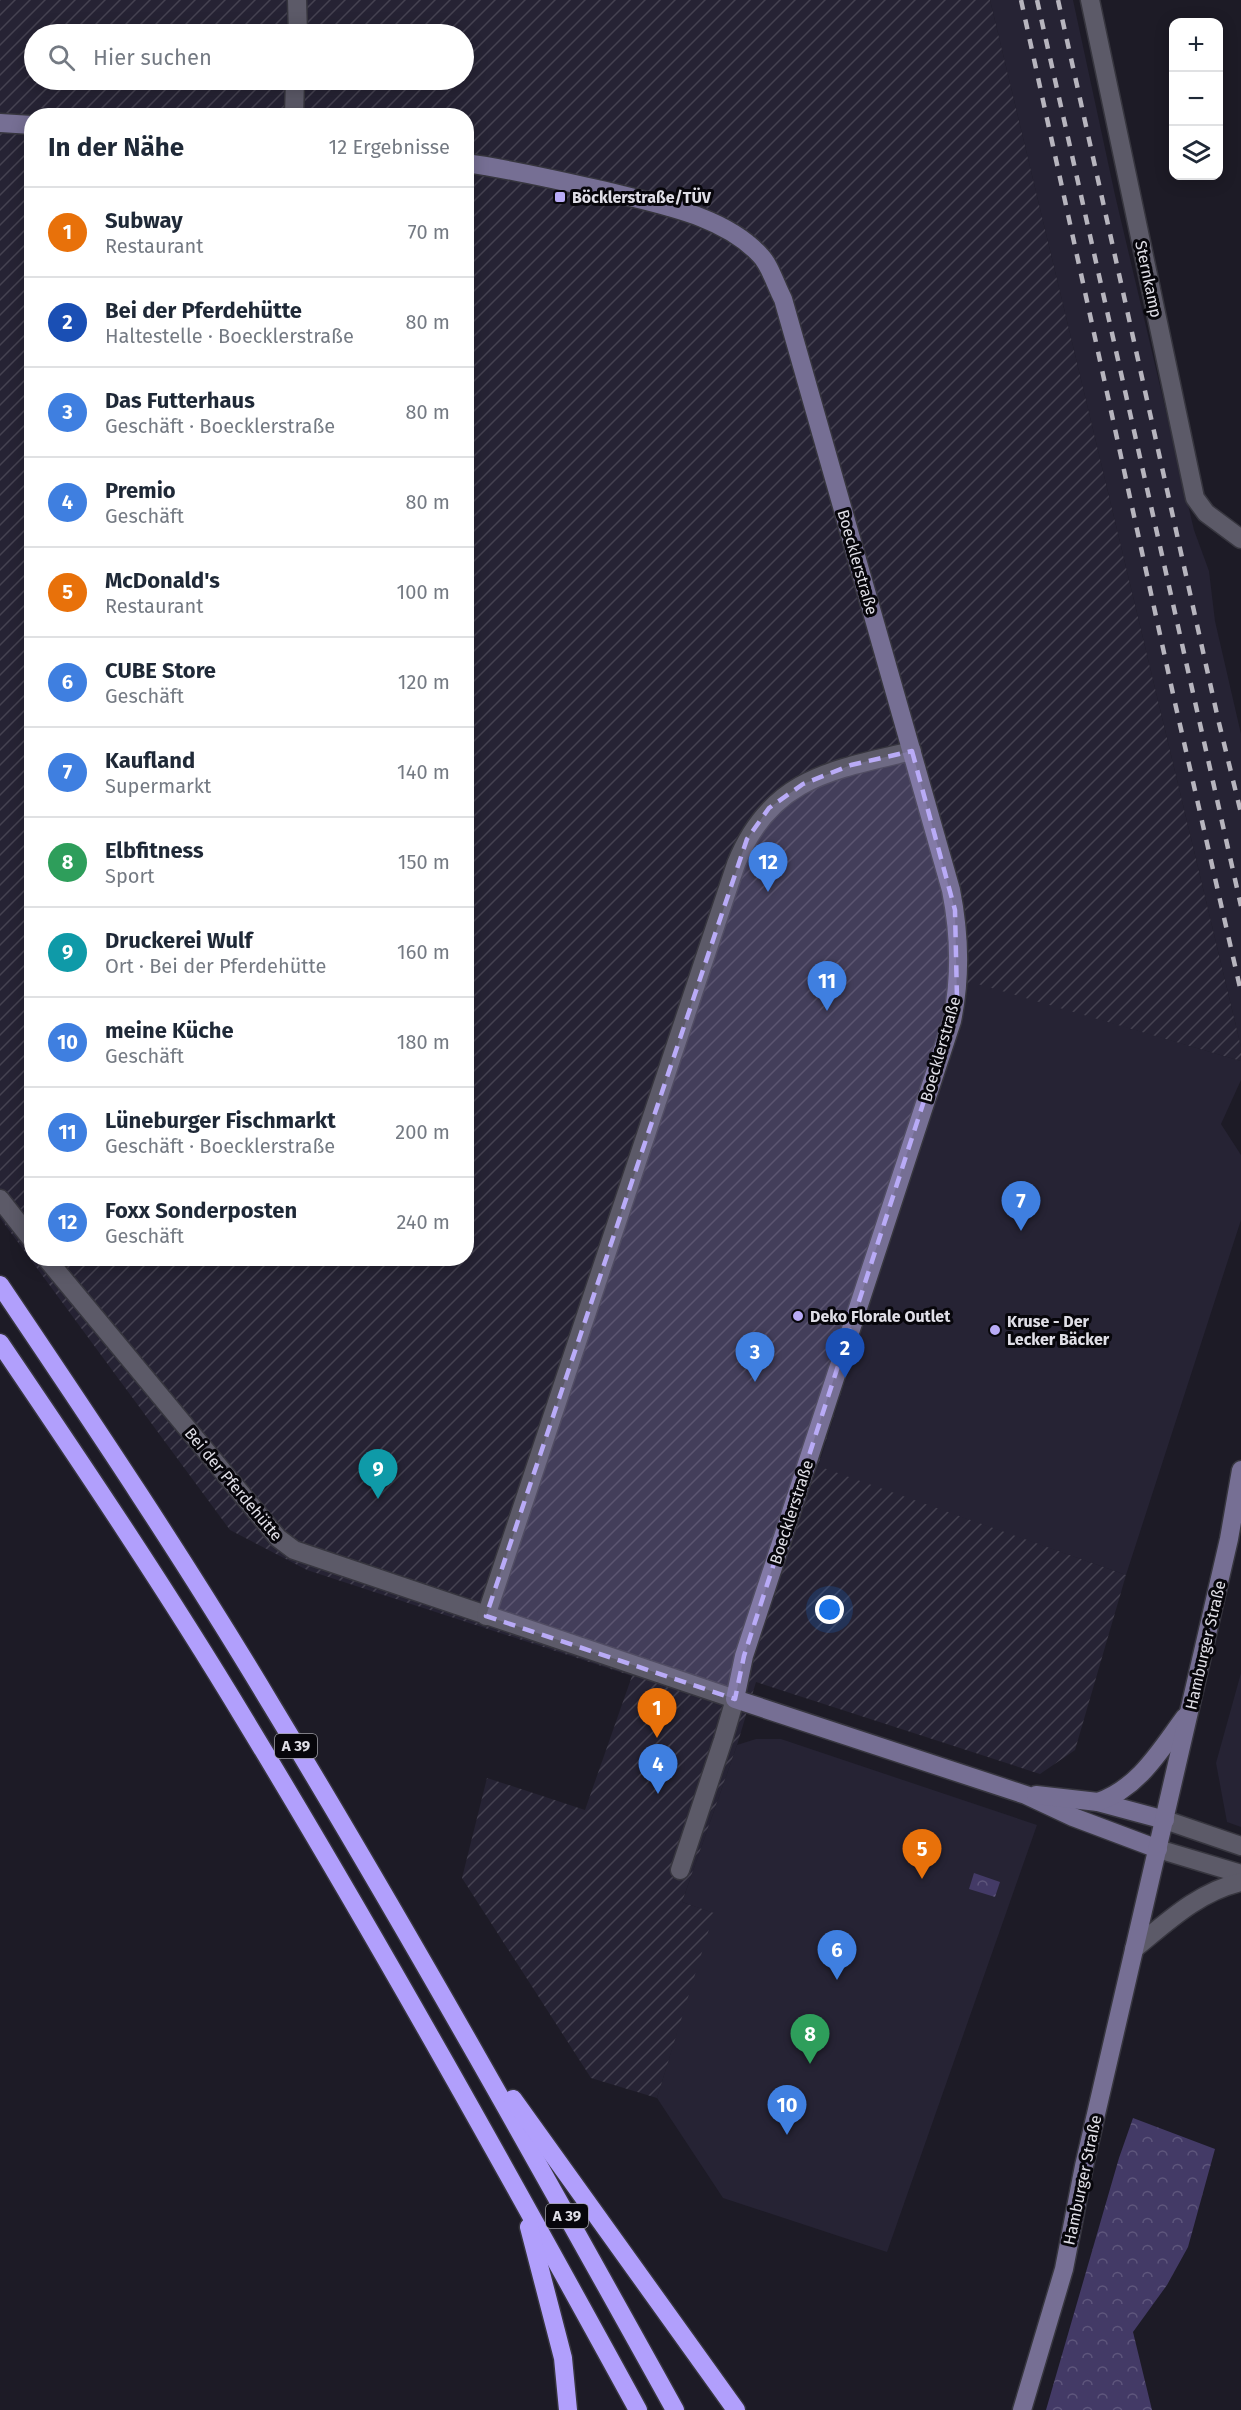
<!DOCTYPE html>
<html lang="de">
<meta charset="utf-8">
<style>
:root{--surface:#fff;--page:#f2f2f3;--text:#1f2937;--muted:#747a83;--line:#e0e1e3;--accent:#111827}
body{margin:0;font-family:"Fira Sans",sans-serif;background:var(--page);color:var(--text)}
.controls{position:absolute;right:18px;top:18px;display:grid;overflow:hidden;border-radius:12px;box-shadow:0 3px 15px #0003}
.controls button{width:54px;height:54px;display:grid;place-items:center;padding:0;border:0;border-bottom:2px solid var(--line);background:var(--surface);color:var(--text);font:30px sans-serif}
.you{position:absolute;left:830px;top:1610px;width:21px;height:21px;margin:-15px;border:4px solid #fff;border-radius:50%;background:#1a73e8;box-shadow:0 0 0 9px #1a73e833}
.badge{display:grid;place-items:center;width:39px;height:39px;border-radius:50%;background:var(--accent);color:#fff;font-size:20px;font-weight:700}
.pin{position:absolute;translate:-50% -50px;filter:drop-shadow(0 2px 3px #0008)}
.pin::after{content:'';position:absolute;top:32px;width:21px;height:18px;background:inherit;clip-path:polygon(0 0,100% 0,50% 100%)}
.list{margin:0;padding:0;list-style:none}
h2{display:flex;justify-content:space-between;align-items:center;height:78px;margin:0;padding:0 24px;font-size:26px}
h2 small{font-size:20px;font-weight:400;color:var(--muted)}
.list li{display:grid;grid-template-columns:39px 1fr auto;gap:18px;align-items:center;box-sizing:border-box;height:90px;padding:0 24px;border-top:2px solid var(--line)}
.list b{display:block;font-size:22px;white-space:nowrap}
.list p{margin:0;font-size:20px;white-space:nowrap;color:var(--muted)}
.list em{font-size:20px;font-style:normal;color:var(--muted)}
.icon{flex:none;width:33px;height:33px;fill:none;stroke:currentColor;stroke-width:2;stroke-linecap:round;stroke-linejoin:round}
.map{position:relative;flex:none;width:1241px;height:2410px;overflow:hidden}
.search{position:absolute;background:var(--surface);box-shadow:0 3px 15px #0003;left:24px;top:24px;width:450px;height:66px;display:flex;align-items:center;gap:15px;box-sizing:border-box;padding:0 21px;border-radius:33px;color:var(--muted);font-size:22px}
.panel{position:absolute;background:var(--surface);box-shadow:0 3px 15px #0003;left:24px;top:108px;width:450px;height:1158px;border-radius:24px}
.map>svg:first-child{display:block}
.built{fill:#262334}
.industrial{fill:url(#industrial-furrows);fill-rule:evenodd}
.forest{fill:url(#forest-crowns)}
.lines{fill:none;stroke-linecap:round;stroke-linejoin:round}
.street-casing{stroke:#37363f;stroke-width:21}
.secondary-casing{stroke:#37363f;stroke-width:21}
.highway-casing{stroke:#37363f;stroke-width:21}
.street{stroke:#5c5a68;stroke-width:18}
.secondary{stroke:#766f94;stroke-width:18}
.highway{stroke:#b19ffc;stroke-width:18}
.rail{stroke:#b7b5be;stroke-width:4.5;stroke-dasharray:10 10;stroke-linecap:butt}
.marked{fill:#b9abf7;fill-opacity:0.2;stroke:#b9abf7;stroke-width:4.5;stroke-dasharray:12 8;stroke-linejoin:round}
.poi-dot{fill:#b9abf7;stroke:#07060b;stroke-width:2}
.labels{text-anchor:middle;stroke-width:6;stroke-linejoin:round;paint-order:stroke}
.shield{fill:#07060b;stroke:#9f9ea5;stroke-width:1.5}
.shield-label{font-size:15px;font-weight:bold;fill:#e0dfe7}
.poi-label{font-size:16px;font-weight:bold;fill:#e0dfe7;stroke:#07060b;text-anchor:start}
.street-label{font-size:16px;fill:#e0dfe7;stroke:#07060b}
</style>
<div class="map">
<svg width="1241" height="2410" viewBox="0 0 1241 2410">
<defs>
<pattern id="industrial-furrows" width="10" height="10" patternUnits="userSpaceOnUse" patternTransform="scale(1.5)"><rect width="10" height="10" fill="#262334"/><path d="M-1 1l2-2M0 10L10 0M9 11l2-2" fill="none" stroke="#454251"/></pattern>
<pattern id="forest-crowns" width="20" height="18" patternUnits="userSpaceOnUse" patternTransform="scale(1.5)"><rect width="20" height="18" fill="#433a66"/><path d="M2 6a3 3 0 1 1 6 0M12 15a3 3 0 1 1 6 0" fill="none" stroke="#5e567c"/></pattern>
</defs>
<rect width="100%" height="100%" fill="#1d1b26"/>
<!-- built -->
<g class="built">
<path d="M990,0H1073L1115,195L1194,530L1209,571L1215,621L1241,734V1047Z"/>
<path d="M971,981L1241,1061V1080L1221,1124L1241,1155V1220L1126,1575L818,1467Z"/>
<path d="M1241,1673V1827L1227,1822L1216,1763Z"/>
<path d="M756,1739H781L1037,1825L887,2252L723,2198L657,2098L713,1913L682,1902L737,1745Z"/>
</g>
<!-- industrial -->
<path class="industrial" d="M0,0H990L1241,1047V1061L971,982L818,1466L1126,1575L1075,1750L1040,1774L756,1682L737,1745L682,1902L714,1913L657,2098L591,2078L462,1878L487,1778L585,1810L632,1676L307,1570L230,1530L0,1218ZM34,34H464V80H34ZM32,116H466V1258H32Z"/>
<!-- forest -->
<g class="forest">
<path d="M974,1873L1000,1882L995,1897L969,1889Z"/>
<path d="M1133,2118L1215,2149L1188,2247L1167,2285L1133,2332L1152,2410H1046L1119,2158Z"/>
</g>
<g class="lines">
<defs>
<g id="street">
<path d="M297,0L298,34"/>
<path d="M1090,0L1195,498L1206,513L1241,539"/>
<path d="M294,116L295,80"/>
<path d="M0,1199L32,1240"/>
<path d="M46,1258L278,1538L294,1550L735,1699L723,1740L680,1870"/>
<path d="M486,1616L736,864C770,778 832,770 912,751"/>
<path d="M1165,1820L1241,1846"/>
<path d="M1158,1849L1241,1874"/>
<path d="M1134,1949C1167,1922 1198,1892 1241,1882"/>
</g>
<g id="secondary">
<path d="M0,123L32,125"/>
<path d="M466,163C515,170 562,181 610,192C660,205 723,215 760,255C770,265 776,286 783,299L951,890C960,935 961,977 952,1021L744,1656L735,1699L1026,1795L1073,1817L1158,1849"/>
<path d="M1036,1795L1098,1802L1165,1820"/>
<path d="M1098,1802C1139,1788 1161,1749 1185,1717"/>
<path d="M1022,2410L1064,2269L1084,2166L1229,1539L1241,1470"/>
</g>
<g id="highway">
<path d="M0,1285C93,1423 186,1562 272,1706C412,1937 544,2174 675,2410"/>
<path d="M0,1343C84,1467 168,1592 245,1720C382,1946 511,2178 638,2410"/>
<path d="M513,2099L736,2410"/>
<path d="M529,2227L563,2358L568,2410"/>
</g>
</defs>
<!-- street casing -->
<use href="#street" class="street-casing"/>
<!-- secondary casing -->
<use href="#secondary" class="secondary-casing"/>
<!-- highway casing -->
<use href="#highway" class="highway-casing"/>
<!-- street -->
<use href="#street" class="street"/>
<!-- secondary -->
<use href="#secondary" class="secondary"/>
<!-- highway -->
<use href="#highway" class="highway"/>
<!-- rail -->
<g class="rail">
<path d="M1021,0L1175,703L1241,992"/>
<path d="M1037,0L1241,906"/>
<path d="M1058,0L1218,719L1241,813"/>
</g>
</g>
<!-- marked area -->
<path class="marked" d="M912,751L955,910L957,999L744,1656L735,1699L486,1616L747,839L769,808L803,784L851,765Z"/>
<!-- markers -->
<g class="poi-dot">
<rect x="554" y="191" width="12" height="12" rx="3"/>
<circle cx="798" cy="1316" r="6"/>
<circle cx="995" cy="1330" r="6"/>
</g>
<g class="labels">
<!-- shield labels -->
<g class="shield">
<rect x="275" y="1734" width="42" height="24" rx="4.5"/>
<rect x="546" y="2204" width="42" height="24" rx="4.5"/>
</g>
<g class="shield-label">
<text x="296" y="1751">A 39</text>
<text x="567" y="2221">A 39</text>
</g>
<!-- poi labels -->
<g class="poi-label">
<text x="572" y="203">Böcklerstraße/TÜV</text>
<text x="810" y="1322">Deko Florale Outlet</text>
<text x="1007" y="1327">Kruse - Der<tspan x="1007" dy="18">Lecker Bäcker</tspan></text>
</g>
<!-- street labels -->
<g class="street-label">
<text transform="translate(1149 279) rotate(78)" y="6">Sternkamp</text>
<text transform="translate(858 562) rotate(74)" y="6">Boecklerstraße</text>
<text transform="translate(940 1049) rotate(-74)" y="6">Boecklerstraße</text>
<text transform="translate(234 1484) rotate(50)" y="6">Bei der Pferdehütte</text>
<text transform="translate(791 1512) rotate(-72)" y="6">Boecklerstraße</text>
<text transform="translate(1205 1645) rotate(-77)" y="6">Hamburger Straße</text>
<text transform="translate(1082 2180) rotate(-78)" y="6">Hamburger Straße</text>
</g>
</g>
</svg>
<div class="controls">
<button>+</button>
<button>−</button>
<button><svg class="icon" aria-label="layers" viewBox="0 0 24 24"><path d="M12 4l9 5-9 5-9-5zM3 14l9 5 9-5"/></svg></button>
</div>
<div class="you"></div>
<div class="pin badge" style="left:657px;top:1738px;background:#e8710a">1</div>
<div class="pin badge" style="left:845px;top:1378px;background:#1a4fb4">2</div>
<div class="pin badge" style="left:755px;top:1382px;background:#3f7fe0">3</div>
<div class="pin badge" style="left:658px;top:1794px;background:#3f7fe0">4</div>
<div class="pin badge" style="left:922px;top:1879px;background:#e8710a">5</div>
<div class="pin badge" style="left:837px;top:1980px;background:#3f7fe0">6</div>
<div class="pin badge" style="left:1021px;top:1231px;background:#3f7fe0">7</div>
<div class="pin badge" style="left:810px;top:2064px;background:#2e9e5b">8</div>
<div class="pin badge" style="left:378px;top:1499px;background:#0f9aa8">9</div>
<div class="pin badge" style="left:787px;top:2135px;background:#3f7fe0">10</div>
<div class="pin badge" style="left:827px;top:1011px;background:#3f7fe0">11</div>
<div class="pin badge" style="left:768px;top:892px;background:#3f7fe0">12</div>
<div class="search"><svg class="icon" aria-label="search" viewBox="0 0 24 24"><circle cx="10" cy="10" r="6"/><path d="M15 15l6 6"/></svg>Hier suchen</div>
<section class="panel">
<h2>In der Nähe<small>12 Ergebnisse</small></h2>
<ul class="list">
<li><span class="badge" style="background:#e8710a">1</span><div><b>Subway</b><p>Restaurant</p></div><em>70 m</em></li>
<li><span class="badge" style="background:#1a4fb4">2</span><div><b>Bei der Pferdehütte</b><p>Haltestelle · Boecklerstraße</p></div><em>80 m</em></li>
<li><span class="badge" style="background:#3f7fe0">3</span><div><b>Das Futterhaus</b><p>Geschäft · Boecklerstraße</p></div><em>80 m</em></li>
<li><span class="badge" style="background:#3f7fe0">4</span><div><b>Premio</b><p>Geschäft</p></div><em>80 m</em></li>
<li><span class="badge" style="background:#e8710a">5</span><div><b>McDonald's</b><p>Restaurant</p></div><em>100 m</em></li>
<li><span class="badge" style="background:#3f7fe0">6</span><div><b>CUBE Store</b><p>Geschäft</p></div><em>120 m</em></li>
<li><span class="badge" style="background:#3f7fe0">7</span><div><b>Kaufland</b><p>Supermarkt</p></div><em>140 m</em></li>
<li><span class="badge" style="background:#2e9e5b">8</span><div><b>Elbfitness</b><p>Sport</p></div><em>150 m</em></li>
<li><span class="badge" style="background:#0f9aa8">9</span><div><b>Druckerei Wulf</b><p>Ort · Bei der Pferdehütte</p></div><em>160 m</em></li>
<li><span class="badge" style="background:#3f7fe0">10</span><div><b>meine Küche</b><p>Geschäft</p></div><em>180 m</em></li>
<li><span class="badge" style="background:#3f7fe0">11</span><div><b>Lüneburger Fischmarkt</b><p>Geschäft · Boecklerstraße</p></div><em>200 m</em></li>
<li><span class="badge" style="background:#3f7fe0">12</span><div><b>Foxx Sonderposten</b><p>Geschäft</p></div><em>240 m</em></li>
</ul>
</section>
</div>
